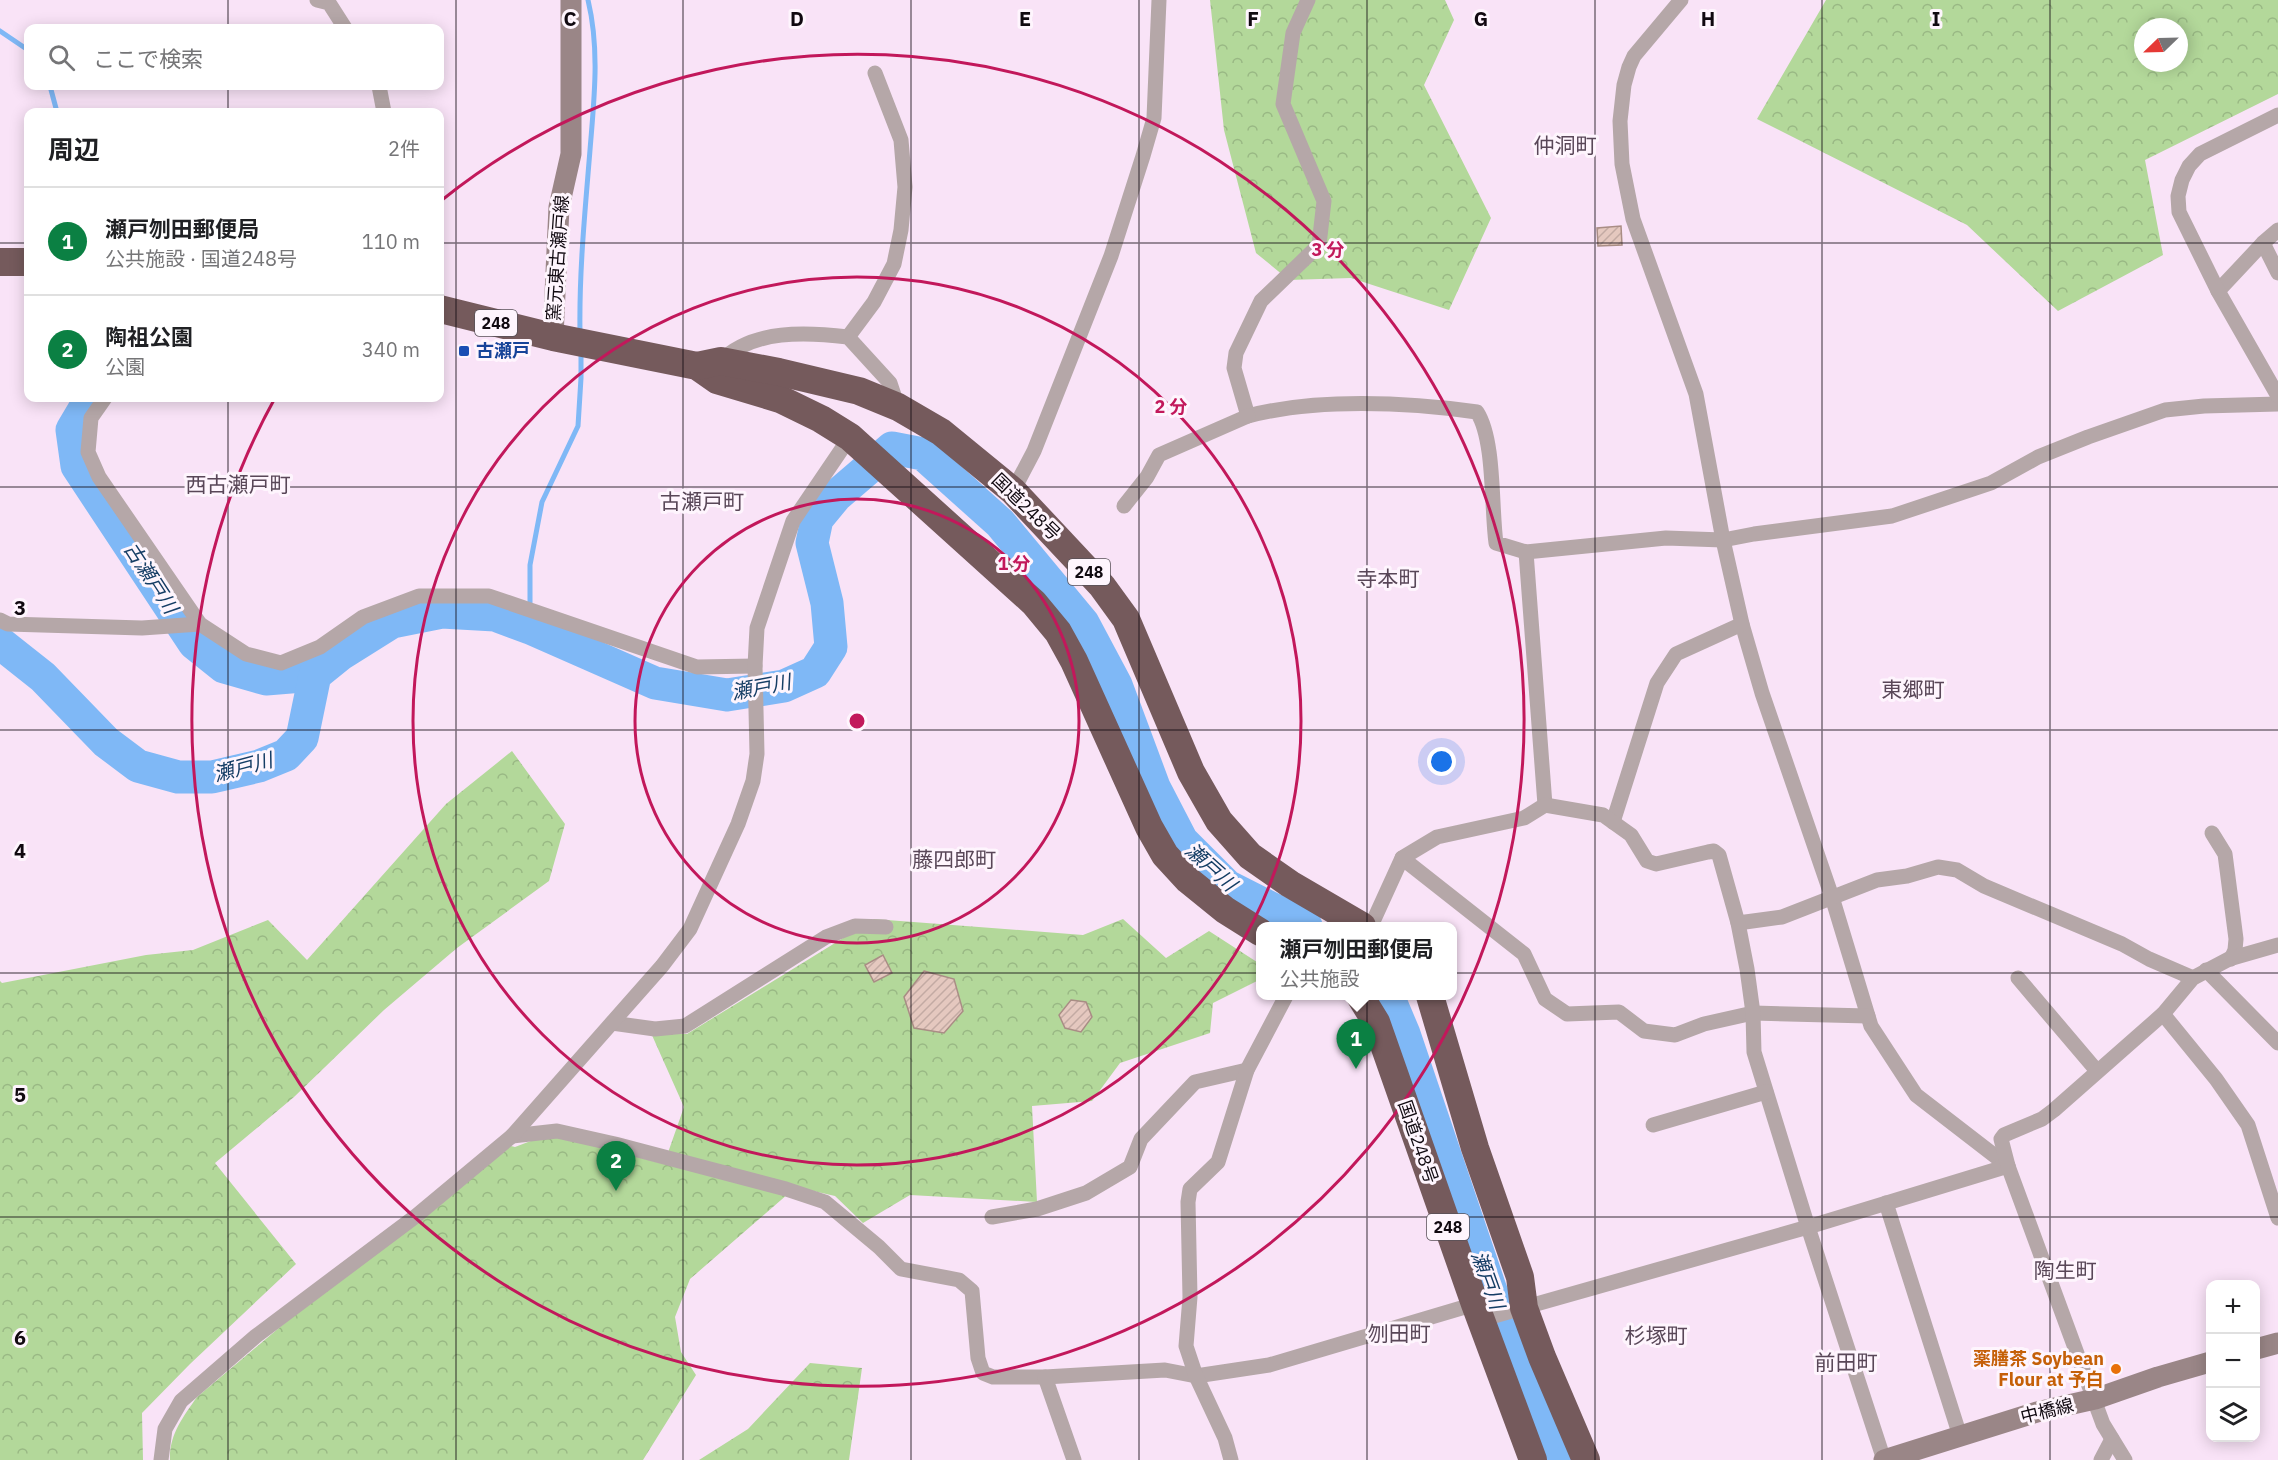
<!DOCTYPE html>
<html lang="ja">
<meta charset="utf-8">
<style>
:root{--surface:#fff;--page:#f6f6f6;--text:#202124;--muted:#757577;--line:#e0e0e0;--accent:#0b8043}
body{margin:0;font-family:"IBM Plex Sans","Noto Sans JP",sans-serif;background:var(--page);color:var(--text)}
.controls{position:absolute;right:18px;bottom:18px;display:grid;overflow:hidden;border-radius:12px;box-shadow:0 3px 15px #0003}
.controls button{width:54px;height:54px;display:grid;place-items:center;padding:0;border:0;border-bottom:2px solid var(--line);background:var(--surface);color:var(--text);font:30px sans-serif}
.compass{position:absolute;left:2134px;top:18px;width:54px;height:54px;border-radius:50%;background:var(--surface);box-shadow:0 3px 15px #0003;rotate:247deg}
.you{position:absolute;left:1442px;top:762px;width:21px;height:21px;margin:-15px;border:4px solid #fff;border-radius:50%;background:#1a73e8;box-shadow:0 0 0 9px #1a73e833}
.badge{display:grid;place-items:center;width:39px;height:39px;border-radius:50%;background:var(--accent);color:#fff;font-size:20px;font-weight:700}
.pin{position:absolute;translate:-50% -50px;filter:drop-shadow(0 2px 3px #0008)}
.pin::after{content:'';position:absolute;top:32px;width:21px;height:18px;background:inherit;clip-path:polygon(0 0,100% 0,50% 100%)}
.popup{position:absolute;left:1256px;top:922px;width:201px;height:78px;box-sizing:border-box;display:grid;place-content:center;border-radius:12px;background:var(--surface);filter:drop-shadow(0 2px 4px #0005);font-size:20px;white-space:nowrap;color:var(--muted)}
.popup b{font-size:22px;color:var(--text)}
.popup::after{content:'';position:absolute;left:50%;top:100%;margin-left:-12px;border:12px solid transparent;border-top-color:var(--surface)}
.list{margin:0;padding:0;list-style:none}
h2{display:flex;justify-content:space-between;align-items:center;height:78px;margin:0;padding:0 24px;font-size:26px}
h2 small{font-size:20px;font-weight:400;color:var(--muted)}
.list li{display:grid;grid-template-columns:39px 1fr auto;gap:18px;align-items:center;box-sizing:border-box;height:108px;padding:0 24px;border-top:2px solid var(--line)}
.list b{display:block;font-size:22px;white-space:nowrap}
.list p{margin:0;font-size:20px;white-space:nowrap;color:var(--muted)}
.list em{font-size:20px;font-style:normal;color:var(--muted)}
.icon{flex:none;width:33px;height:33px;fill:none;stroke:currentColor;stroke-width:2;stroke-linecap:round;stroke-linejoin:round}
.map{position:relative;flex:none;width:2278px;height:1460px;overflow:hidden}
.search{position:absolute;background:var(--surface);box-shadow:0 3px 15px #0003;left:24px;top:24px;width:420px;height:66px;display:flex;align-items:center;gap:15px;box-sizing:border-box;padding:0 21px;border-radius:12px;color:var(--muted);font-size:22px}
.panel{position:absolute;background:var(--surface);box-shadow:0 3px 15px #0003;left:24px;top:108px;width:420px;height:294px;border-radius:12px}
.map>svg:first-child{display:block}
.forest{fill:url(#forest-crowns);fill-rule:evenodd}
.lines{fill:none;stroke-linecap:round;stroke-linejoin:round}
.stream{stroke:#7fb8f6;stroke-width:5}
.river{stroke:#7fb8f6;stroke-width:33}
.building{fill:url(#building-hatch);stroke:#a98d85;stroke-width:1.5}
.street{stroke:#b5a7a8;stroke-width:15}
.secondary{stroke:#9a8687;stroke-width:21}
.highway{stroke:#755a5c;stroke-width:28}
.grid{fill:none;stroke:#100910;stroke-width:1.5;stroke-opacity:0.55}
.ring{fill:none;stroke:#c2185b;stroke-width:3}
.transit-dot{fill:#1a4fb4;stroke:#fef5fd;stroke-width:2}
.food-dot{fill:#e8710a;stroke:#fef5fd;stroke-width:2}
.labels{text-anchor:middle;stroke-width:6;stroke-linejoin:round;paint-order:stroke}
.shield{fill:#fef5fd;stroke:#575057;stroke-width:1.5}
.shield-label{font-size:16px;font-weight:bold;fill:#100910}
.street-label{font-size:18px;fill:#100910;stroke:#fef5fd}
.transit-label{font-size:18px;font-weight:bold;fill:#164399;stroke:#fef5fd;text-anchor:start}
.food-label{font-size:18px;font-weight:bold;fill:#c56008;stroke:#fef5fd;text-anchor:end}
.water-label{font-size:20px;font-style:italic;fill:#153d65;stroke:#fef5fd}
.quarter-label{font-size:21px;fill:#594758;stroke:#fef5fd}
.grid-label{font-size:20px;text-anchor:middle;font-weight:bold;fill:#100910;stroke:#fef5fd;stroke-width:6;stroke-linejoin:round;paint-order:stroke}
.centre{fill:#c2185b;stroke:#fef5fd;stroke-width:3}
.ring-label{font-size:18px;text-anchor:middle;font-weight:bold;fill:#c2185b;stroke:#fef5fd;stroke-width:6;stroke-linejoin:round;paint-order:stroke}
</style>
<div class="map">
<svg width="2278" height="1460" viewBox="0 0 2278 1460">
<defs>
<pattern id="forest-crowns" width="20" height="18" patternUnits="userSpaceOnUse" patternTransform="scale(1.5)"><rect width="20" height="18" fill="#b3d89a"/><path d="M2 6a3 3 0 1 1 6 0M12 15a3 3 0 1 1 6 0" fill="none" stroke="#99b884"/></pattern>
<pattern id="building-hatch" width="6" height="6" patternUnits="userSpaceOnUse" patternTransform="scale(1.5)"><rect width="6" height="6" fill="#e5c8bf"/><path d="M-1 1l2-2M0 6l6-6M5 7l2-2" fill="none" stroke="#c3aaa3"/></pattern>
</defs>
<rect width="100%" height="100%" fill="#f9e3f7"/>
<!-- forest -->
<g class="forest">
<path d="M1210,0H1445L1454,20L1424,85L1491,218L1449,310L1351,278L1289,280L1256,253L1224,130Z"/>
<path d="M1826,0H2278V94L2145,160L2163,255L2058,311L1967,225L1757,119ZM2143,27H2179V63H2143Z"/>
<path d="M512,751L565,824L549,881L457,948L384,1010L294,1097L215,1163L296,1264L190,1364L142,1413L143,1460H0V981L2,983L146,955L193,950L268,920L307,960L446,804Z"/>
<path d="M874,919L1083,935L1123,919L1166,958L1209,931L1260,964V982L1257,981L1213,1003L1210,1033L1120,1063L1092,1101L1032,1106L1037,1202L910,1195L863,1223L835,1196L796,1187L690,1279L675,1317L681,1352L696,1375L643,1460H170C169,1435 183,1417 197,1397L498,1143L515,1147L549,1134L664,1164L684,1107L651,1033L687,1034Z"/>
<path d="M810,1363L862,1368L849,1460H699L748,1429Z"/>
</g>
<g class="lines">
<!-- stream -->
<g class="stream">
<path d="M0,31L28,50"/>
<path d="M50,86L57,112"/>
<path d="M580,333C579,271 585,212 590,150C594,100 600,50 588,0"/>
<path d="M530,628V565L542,502L578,426L581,378V351"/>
</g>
<!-- river -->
<g class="river">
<path d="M91,398L72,430L77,466L194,643L224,667L266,679L315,675"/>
<path d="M0,643L43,677L106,742L138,766L178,777H212L259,766L286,755L302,738L315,675L341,654L392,622L442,612L495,615L530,628L655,683L727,695L784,686L815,672L831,647L827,603L812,543L817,519L836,496L892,448L923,454L1000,523L1083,623L1116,685L1154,787L1182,841L1227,886L1306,926"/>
<path d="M1388,996L1404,1034L1490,1288L1558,1460"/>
</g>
</g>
<!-- building -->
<g class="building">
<path d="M1621,226L1622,245L1598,246L1597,228Z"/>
<path d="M883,955L892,973L874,982L865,965Z"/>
<path d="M924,971L954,979L963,1011L944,1033L914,1028L904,997Z"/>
<path d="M1071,1000L1086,1002L1092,1017L1081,1032L1065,1028L1059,1015Z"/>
</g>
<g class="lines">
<!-- street -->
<g class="street">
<path d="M317,0L329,3L345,28"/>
<path d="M1308,0L1293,33L1283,104L1324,201L1319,245L1261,301L1236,353L1234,368L1248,416C1316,398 1407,402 1477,412C1495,440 1491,507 1496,543L1526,552L1666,538L1723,540L1754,534L1892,516L1991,483L2038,457L2088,437L2165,410L2204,406L2278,404"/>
<path d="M1681,0L1634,56L1629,67L1624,85L1620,121L1622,164L1633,219L1696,394L1723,540L1742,624L1762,693L1832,897L1871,1026L1916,1095L2008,1166"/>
<path d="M379,86L384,112"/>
<path d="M2278,230L2264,242L2218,291L2278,396"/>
<path d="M2263,243L2278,273"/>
<path d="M2218,291L2179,212L2178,196L2182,180L2189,166L2200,154L2278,115"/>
<path d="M848,337L874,302L894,264L901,230L905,187L901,140L875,73"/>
<path d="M721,361C753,329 807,332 848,337L890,383L898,407"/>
<path d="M105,398L91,418L88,452L99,477L200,624L246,654L281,663L320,647L363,617L419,596H489L697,667L755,666"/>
<path d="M1013,491L1034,451L1111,256L1143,156L1154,118L1159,0"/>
<path d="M1124,506L1147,477L1159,455L1248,416"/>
<path d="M1526,552L1545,805"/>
<path d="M0,620L8,624L142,628L200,624"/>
<path d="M1613,822L1657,683L1676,654L1742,624"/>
<path d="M2212,833L2225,854L2236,939L2235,950L2231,959"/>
<path d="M1402,858L1524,954L1545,999L1567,1014L1619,1012L1644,1031L1675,1035L1704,1024L1753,1013L1868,1016"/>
<path d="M1738,923L1782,917L1877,880L1907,876L1938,867L1957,870L1984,886L2122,944L2149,959L2193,978"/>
<path d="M1371,926L1402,858L1437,837L1524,818L1545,805L1603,815L1631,835L1647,861L1656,864L1708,852L1714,851L1719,855L1738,923L1747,969L1753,1013L1754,1052L1808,1227L1884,1460"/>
<path d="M2206,970L2278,1043"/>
<path d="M2018,978L2097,1071"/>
<path d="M2163,1014L2216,1079L2248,1125L2278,1218"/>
<path d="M612,1023L655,1029L685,1026L826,937L855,926L886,927"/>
<path d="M1653,1125L1766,1092"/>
<path d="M512,1136L557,1131L615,1144L786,1189L825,1202L879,1247L901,1269L959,1280L972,1291L978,1358L983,1373L993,1377H1045L1165,1370L1196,1376L1269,1365L1475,1304"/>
<path d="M1886,1203L1960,1436"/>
<path d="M992,1217L1037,1209L1086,1193L1130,1167L1141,1139L1195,1082L1247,1070"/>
<path d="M1480,1320L1808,1227L2008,1166"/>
<path d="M1045,1377L1074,1460"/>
<path d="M161,1460L165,1429L181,1401L256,1336L416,1216L512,1136L662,966L690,929L738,824L753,781L757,754L755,666L757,628L793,521L850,437"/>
<path d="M1231,1460L1225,1438L1196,1376L1186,1346L1190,1297L1188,1202L1190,1189L1218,1162L1247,1070L1286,996"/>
<path d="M2101,1460L2112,1439"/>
<path d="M2125,1460L2103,1424L2008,1166L2001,1139L2004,1135L2042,1119L2054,1110L2163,1014L2193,978L2229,959L2278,945"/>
</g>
<!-- secondary -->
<g class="secondary">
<path d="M553,337L559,207L571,154V0"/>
<path d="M2256,1349L2278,1343"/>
<path d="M1884,1460L2037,1412L2095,1399L2158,1377L2210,1362"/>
</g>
<!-- highway -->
<g class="highway">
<path d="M0,262H28"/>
<path d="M440,309L553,337L697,366L717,380L780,399L821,419L850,437L1034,603L1058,632L1074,661L1149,827L1165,855L1188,880L1225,910L1260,932"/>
<path d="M697,366L721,361L779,372L859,391L898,407L941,432L1013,491L1102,586L1126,619L1191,772L1219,821L1250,856L1290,884L1362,926"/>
<path d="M1360,996L1376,1022L1475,1304L1533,1460"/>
<path d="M1430,996L1475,1148L1520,1277L1524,1308L1542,1357L1586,1460"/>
</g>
</g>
<!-- grid -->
<path class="grid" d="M228,0V28M456,0V1460M683,0V1460M911,0V1460M1139,0V1460M1367,0V1460M1595,0V1460M1822,0V1460M2050,0V1460M228,86V112M0,243H28M440,243H2278M228,398V1460M0,487H2278M0,730H2278M0,973H2278M0,1217H2278"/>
<!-- distance rings -->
<g class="ring">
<circle cx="857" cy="721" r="222"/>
<circle cx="857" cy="721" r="444"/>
<path d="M442 200A666 666 0 1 1 275 398"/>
</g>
<!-- markers -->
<rect class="transit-dot" x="458" y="345" width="12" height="12" rx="3"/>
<circle class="food-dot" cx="2116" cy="1369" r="6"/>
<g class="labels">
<!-- shield labels -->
<g class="shield">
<rect x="475" y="310" width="42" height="26" rx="4.5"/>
<rect x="1068" y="559" width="42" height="26" rx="4.5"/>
<rect x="1427" y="1214" width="42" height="26" rx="4.5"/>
</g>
<g class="shield-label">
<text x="496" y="329">248</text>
<text x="1089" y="578">248</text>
<text x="1448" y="1233">248</text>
</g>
<!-- street labels -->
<g class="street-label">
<text transform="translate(558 258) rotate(-86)" y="6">窯元東古瀬戸線</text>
<text transform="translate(1026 507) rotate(44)" y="6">国道248号</text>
<text transform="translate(1418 1142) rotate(71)" y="6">国道248号</text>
<text transform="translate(2047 1411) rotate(-14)" y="6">中橋線</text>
</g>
<!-- transit labels -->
<g class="transit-label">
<text x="476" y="357">古瀬戸</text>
</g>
<!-- food labels -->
<g class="food-label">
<text x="2104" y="1365">薬膳茶 Soybean<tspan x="2104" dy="21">Flour at 予白</tspan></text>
</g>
<!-- water labels -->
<g class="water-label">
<text transform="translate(151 578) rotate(57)" y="7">古瀬戸川</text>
<text transform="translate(761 687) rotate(-11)" y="7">瀬戸川</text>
<text transform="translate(243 767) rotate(-15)" y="7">瀬戸川</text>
<text transform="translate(1211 867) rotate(42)" y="7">瀬戸川</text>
<text transform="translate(1488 1280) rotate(70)" y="7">瀬戸川</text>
</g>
<!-- quarter labels -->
<g class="quarter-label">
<text x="1565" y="153">仲洞町</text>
<text x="238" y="492">西古瀬戸町</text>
<text x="702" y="509">古瀬戸町</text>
<text x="1388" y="586">寺本町</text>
<text x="1913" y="697">東郷町</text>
<text x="954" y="867">藤四郎町</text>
<text x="2065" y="1278">陶生町</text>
<text x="1399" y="1341">刎田町</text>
<text x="1656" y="1343">杉塚町</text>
<text x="1846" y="1370">前田町</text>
</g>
</g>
<g class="grid-label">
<text x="570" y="26">C</text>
<text x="797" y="26">D</text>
<text x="1025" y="26">E</text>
<text x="1253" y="26">F</text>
<text x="1481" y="26">G</text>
<text x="1708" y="26">H</text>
<text x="1936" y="26">I</text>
<text x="20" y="615">3</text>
<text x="20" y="858">4</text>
<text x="20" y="1102">5</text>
<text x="20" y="1345">6</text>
</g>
<circle cx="857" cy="721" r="9" class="centre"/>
<g class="ring-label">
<text x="1328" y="256">3 分</text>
<text x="1171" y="413">2 分</text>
<text x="1014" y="570">1 分</text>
</g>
</svg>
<div class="controls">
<button>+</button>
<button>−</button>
<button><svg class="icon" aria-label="layers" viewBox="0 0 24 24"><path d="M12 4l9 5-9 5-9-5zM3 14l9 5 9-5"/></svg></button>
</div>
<svg class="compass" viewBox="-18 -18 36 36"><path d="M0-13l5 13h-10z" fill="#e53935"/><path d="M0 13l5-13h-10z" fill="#757577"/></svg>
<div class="you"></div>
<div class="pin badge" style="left:1356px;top:1069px">1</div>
<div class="popup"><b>瀬戸刎田郵便局</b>公共施設</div>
<div class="pin badge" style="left:616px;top:1191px">2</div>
<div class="search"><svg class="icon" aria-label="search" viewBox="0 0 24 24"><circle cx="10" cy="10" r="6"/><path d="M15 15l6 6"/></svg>ここで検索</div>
<section class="panel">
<h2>周辺<small>2件</small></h2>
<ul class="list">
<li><span class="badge">1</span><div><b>瀬戸刎田郵便局</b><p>公共施設 · 国道248号</p></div><em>110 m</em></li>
<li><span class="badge">2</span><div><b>陶祖公園</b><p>公園</p></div><em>340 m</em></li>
</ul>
</section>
</div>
